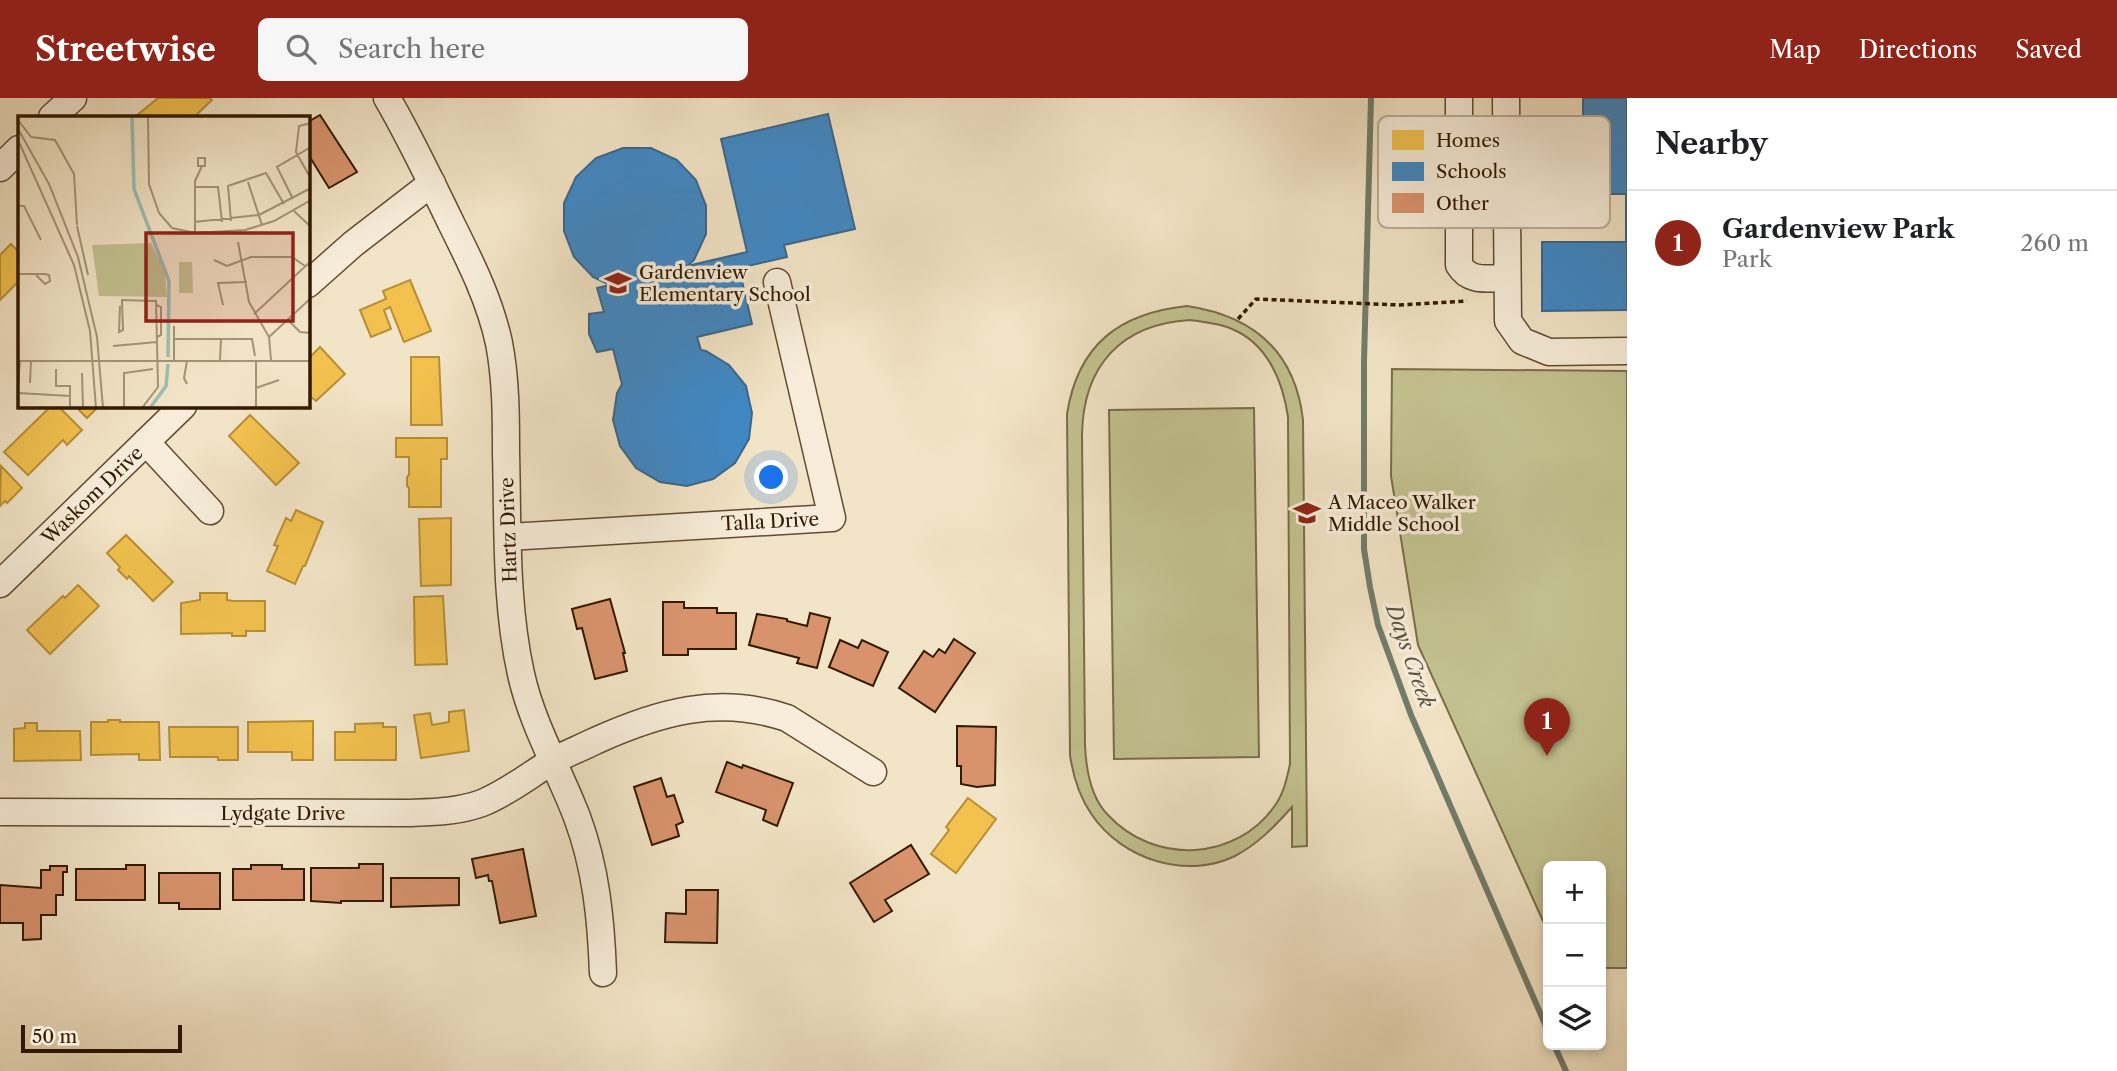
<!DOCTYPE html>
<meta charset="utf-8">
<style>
:root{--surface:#fff;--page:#f6f6f6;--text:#202124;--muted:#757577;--line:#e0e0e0;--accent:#8f2418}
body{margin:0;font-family:"Libre Caslon Text",serif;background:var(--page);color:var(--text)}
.controls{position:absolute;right:21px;bottom:21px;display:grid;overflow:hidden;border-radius:10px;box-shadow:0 4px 10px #0003}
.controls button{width:63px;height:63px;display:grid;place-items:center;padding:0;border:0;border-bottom:2px solid var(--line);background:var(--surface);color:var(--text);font:35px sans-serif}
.scale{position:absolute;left:21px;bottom:18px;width:161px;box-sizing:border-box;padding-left:7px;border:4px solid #321900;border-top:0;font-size:19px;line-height:24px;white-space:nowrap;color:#321900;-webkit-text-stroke:5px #f7edda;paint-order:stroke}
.you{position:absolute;left:772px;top:380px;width:24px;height:24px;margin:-18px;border:5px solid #fff;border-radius:50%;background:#1a73e8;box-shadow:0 0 0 10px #1a73e833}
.badge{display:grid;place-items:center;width:46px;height:46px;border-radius:50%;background:var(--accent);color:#fff;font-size:23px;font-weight:700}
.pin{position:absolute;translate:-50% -58px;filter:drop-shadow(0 2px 4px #0008)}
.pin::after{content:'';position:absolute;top:37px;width:24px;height:21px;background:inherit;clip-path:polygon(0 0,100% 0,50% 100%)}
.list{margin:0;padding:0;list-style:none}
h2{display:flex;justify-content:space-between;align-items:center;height:91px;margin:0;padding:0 28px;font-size:30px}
h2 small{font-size:23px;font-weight:400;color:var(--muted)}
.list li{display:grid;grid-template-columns:46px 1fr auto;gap:21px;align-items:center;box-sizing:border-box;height:105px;padding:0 28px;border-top:2px solid var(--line)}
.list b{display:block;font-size:26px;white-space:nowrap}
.list p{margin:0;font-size:23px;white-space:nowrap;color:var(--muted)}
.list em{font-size:23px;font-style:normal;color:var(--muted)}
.icon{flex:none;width:38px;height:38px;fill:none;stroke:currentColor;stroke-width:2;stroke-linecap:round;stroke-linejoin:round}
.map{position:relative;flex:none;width:1627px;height:973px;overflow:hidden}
header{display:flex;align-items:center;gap:42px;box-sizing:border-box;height:98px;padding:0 35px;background:var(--accent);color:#fff}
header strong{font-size:33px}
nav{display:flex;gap:38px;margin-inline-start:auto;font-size:24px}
.search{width:490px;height:63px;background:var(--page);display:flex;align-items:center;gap:18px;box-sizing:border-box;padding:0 24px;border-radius:10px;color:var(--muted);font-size:26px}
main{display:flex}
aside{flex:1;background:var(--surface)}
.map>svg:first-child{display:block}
.green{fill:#c3c290;stroke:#7a6e48;stroke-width:2;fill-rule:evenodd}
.homes{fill:#f2c14e;stroke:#b88f37;stroke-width:2}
.schools{fill:#3f88c5;stroke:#3b678a;stroke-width:2}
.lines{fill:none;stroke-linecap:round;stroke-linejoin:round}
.stream{stroke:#717d6c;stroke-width:6}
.building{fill:#d8936d;stroke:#321900;stroke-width:2}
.minor-casing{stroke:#624c32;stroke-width:29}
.path{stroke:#321900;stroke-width:3.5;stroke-dasharray:5 3.5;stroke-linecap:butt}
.minor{stroke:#f7edda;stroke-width:26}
.labels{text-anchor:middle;stroke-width:7;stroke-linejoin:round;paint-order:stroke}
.poi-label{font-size:19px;fill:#321900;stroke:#f7edda;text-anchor:start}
.street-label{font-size:19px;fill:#321900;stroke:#f7edda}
.water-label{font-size:21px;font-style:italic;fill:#57533f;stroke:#f7edda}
.inset-river{fill:none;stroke:#9bbfb4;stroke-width:3.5}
.inset-road{fill:none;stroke:#a59377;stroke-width:2}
.view{fill:#8f2418;fill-opacity:0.15;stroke:#8f2418;stroke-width:3.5}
.inset-edge{fill:none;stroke:#321900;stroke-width:3.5}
.key{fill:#f7edda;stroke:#bcad99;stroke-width:2}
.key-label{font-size:19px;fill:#321900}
</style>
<header>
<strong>Streetwise</strong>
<div class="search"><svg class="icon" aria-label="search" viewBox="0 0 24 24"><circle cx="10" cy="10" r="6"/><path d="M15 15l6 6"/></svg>Search here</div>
<nav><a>Map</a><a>Directions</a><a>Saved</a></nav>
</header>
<main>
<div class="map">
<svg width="1627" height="973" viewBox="0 0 1627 973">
<rect width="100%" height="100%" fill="#f2e4c6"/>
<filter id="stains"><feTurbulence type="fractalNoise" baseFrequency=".00286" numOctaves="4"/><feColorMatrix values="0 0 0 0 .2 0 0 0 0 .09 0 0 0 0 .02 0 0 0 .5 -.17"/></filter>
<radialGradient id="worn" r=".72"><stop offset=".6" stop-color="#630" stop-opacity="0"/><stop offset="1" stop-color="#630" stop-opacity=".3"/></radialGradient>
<!-- green -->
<g class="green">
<path d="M1187,208C1254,218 1295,253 1303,322L1307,748L1292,749V709C1275,728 1258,746 1235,758C1186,782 1122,761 1092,717C1080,700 1073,678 1070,657L1067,316C1078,246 1120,215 1187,208ZM1190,222C1204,224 1219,225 1232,231C1268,246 1283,284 1288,319L1290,666C1287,680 1284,694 1276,706C1237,764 1154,767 1108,717C1090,699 1086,671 1085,647L1082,337C1083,268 1121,226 1190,222Z"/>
<path d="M1392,271L1627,273V870H1601V768H1548V834L1418,547L1391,378Z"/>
<path d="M1254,310L1259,659L1114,661L1109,312Z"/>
</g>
<!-- homes -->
<g class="homes">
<path d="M158,0H210L212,2L194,19H135Z"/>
<path d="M11,146L19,154V183L0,202V157Z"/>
<path d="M410,182L431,233L404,244L390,209L384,212L391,231L371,239L360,212L386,201L383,193Z"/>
<path d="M320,249L345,276L316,303L310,298L308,300V261Z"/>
<path d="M411,259H439L442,327H411Z"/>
<path d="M51,308H58L82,332L67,347L63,342L28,377L4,354Z"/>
<path d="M75,308H99L87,320Z"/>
<path d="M250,317L299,365L276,387L229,338Z"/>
<path d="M396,340H447V361H441V409H409V390L407,388V379L409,377V359H396Z"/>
<path d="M1,368L22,390L7,405L5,403L0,408Z"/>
<path d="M296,412L323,424L305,468H303L295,486L267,473L278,448L274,447L286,420L291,423Z"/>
<path d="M451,420V487L421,488L419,421Z"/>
<path d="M126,437L173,484L153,503L129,478L127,481L118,472L120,469L107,455Z"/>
<path d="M78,487L99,508L50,556L27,532L63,498L65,500Z"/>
<path d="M200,495H227V502L233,503H265V533H246V538H232V535L181,536V505L200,502Z"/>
<path d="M443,498L447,566L415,567L414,499Z"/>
<path d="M464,612L469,653L421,660L414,617L430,615L432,627L449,624V614Z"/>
<path d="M108,622H120V624H159L160,662H139V656L91,657V624H108Z"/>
<path d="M313,623V662H292V654H248V624Z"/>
<path d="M25,625H37V633H80L81,662L14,663V631L25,630Z"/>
<path d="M383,625V629H396V662H335V634H355V626Z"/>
<path d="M169,629H238V662H218V659H170Z"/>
<path d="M968,700L996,721L956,775L931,756L949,732L946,729Z"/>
</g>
<!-- schools -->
<g class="schools">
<path d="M1583,0H1627V212L1542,213V144H1626V96H1583Z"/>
<path d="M828,16L855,131L784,147L787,159L739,170L752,226L697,239L701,252L706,253L729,267L746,288L752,315L749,341L735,365L713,381L687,388L660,384L636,370L620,348L613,322L617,295L622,286L613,251L597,254L589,236V216L604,214L597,190L610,187L593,179L574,159L564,133V105L576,79L596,60L623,50H651L677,62L696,82L706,108V136L694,162L687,168L747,154L721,41Z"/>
</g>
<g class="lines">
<!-- stream -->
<g class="stream">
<path d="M1371,0L1364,264V451L1370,489L1378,527L1411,617L1548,933"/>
<path d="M1554,947L1566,973"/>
</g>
</g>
<!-- building -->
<g class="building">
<path d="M320,17L357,74L329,90L308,56V24Z"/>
<path d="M610,501L625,555H623L627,573L595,581L582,530L577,531L572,511Z"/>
<path d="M663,504H684V510H717V515H736V551H688V557H663Z"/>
<path d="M810,515L830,520L817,570L797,565L799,560L749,547L757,516L787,521V523L807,528Z"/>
<path d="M954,541L975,555L935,614L899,590L924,553L933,559L939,551L945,555Z"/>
<path d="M840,542L858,550L862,542L888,554L873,588L829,569Z"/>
<path d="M957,628L996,629L995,687L977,689L961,686V668H957Z"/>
<path d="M727,664L742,670L743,667L793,685L777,728L763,722L766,712L716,694Z"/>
<path d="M661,680L667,699L674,697L683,724L676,727L679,738L652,747L634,689Z"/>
<path d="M911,747L929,776L885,802L892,813L874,824L850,785Z"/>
<path d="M523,751L536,818L500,825L492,783H489L488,777L476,780L472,761Z"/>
<path d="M359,766H383V803H341V805L311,803V770H359Z"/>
<path d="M126,767H145V802H76V771H126Z"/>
<path d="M251,767H282V771H304V802H233V771H251Z"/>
<path d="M50,768H67V774H63V797H56V817H41V841L23,842V825H0V787L41,790V772H50Z"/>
<path d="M159,775H220V811H179V805H159Z"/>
<path d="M391,780H459V807L391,809Z"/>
<path d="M686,792H718L717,845L665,844L666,815L686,816Z"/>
</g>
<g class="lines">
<defs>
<g id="minor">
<path d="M387,0C411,41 431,84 452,127C471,165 490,203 499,245C506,281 506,319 506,355C508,429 505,504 521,576C532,626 559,672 577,719C596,770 601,821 603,875"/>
<path d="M1459,0V167C1470,185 1488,180 1507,180"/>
<path d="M1506,0L1508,223L1522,243L1549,254L1627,253"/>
<path d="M52,19L73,0"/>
<path d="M0,70L19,51"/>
<path d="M308,186L353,146L432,85"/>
<path d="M146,344L210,413"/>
<path d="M508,439L832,420L777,184"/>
<path d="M0,486L183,308"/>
<path d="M0,714L407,715C432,714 458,714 482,705C507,695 528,678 551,664C565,656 581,650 595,643C659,614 718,597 787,620L873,674"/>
</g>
</defs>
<!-- minor casing -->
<use href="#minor" class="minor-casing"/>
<!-- path -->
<path class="path" d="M1238,221L1256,201L1399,207L1467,203"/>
<!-- minor -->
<use href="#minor" class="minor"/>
</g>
<!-- icons -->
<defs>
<symbol id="school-bare" viewBox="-9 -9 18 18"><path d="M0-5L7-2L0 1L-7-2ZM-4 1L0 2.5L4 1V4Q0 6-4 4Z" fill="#8f2418" stroke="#f7edda" stroke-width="2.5" paint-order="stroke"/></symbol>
</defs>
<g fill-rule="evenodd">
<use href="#school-bare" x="599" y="166" width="38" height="38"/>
<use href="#school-bare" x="1288" y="396" width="38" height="38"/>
</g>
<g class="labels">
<!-- poi labels -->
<g class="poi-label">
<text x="639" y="181">Gardenview<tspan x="639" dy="22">Elementary School</tspan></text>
<text x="1328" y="411">A Maceo Walker<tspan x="1328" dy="22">Middle School</tspan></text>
</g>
<!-- street labels -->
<g class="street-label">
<text transform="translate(92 397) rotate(-44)" y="7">Waskom Drive</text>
<text transform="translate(770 423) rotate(-3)" y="7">Talla Drive</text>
<text transform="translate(508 432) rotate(-92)" y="7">Hartz Drive</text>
<text x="283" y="722">Lydgate Drive</text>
</g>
<!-- water labels -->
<g class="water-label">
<text transform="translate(1410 558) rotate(71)" y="7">Days Creek</text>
</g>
</g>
<!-- overview -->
<g transform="translate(18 18)">
<rect width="292" height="292" fill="#f2e4c6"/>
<path d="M133,127L147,156L149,181L81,180L74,129ZM161,146H174L175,177H161Z" fill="#c3c290"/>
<path class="inset-river" d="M114,0L116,73L151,165L150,241M132,292L148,270L150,248"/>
<path class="inset-road" d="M130,0L131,68L141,97L154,112L177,117L227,114L256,105L293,84M0,4L13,21M293,7L281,10L278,36L293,63M0,13L31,68L60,141L79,221L85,292M13,21L37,24L56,58L59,109M0,24L56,149L72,215L78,292M180,42H187V50H180ZM230,66L244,109M177,71H200L204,106M275,83L259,51L293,31M0,90H6L23,124M276,95L293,111M213,105L210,70L248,57L266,88M176,106L241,99L293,72M59,110L70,159M177,117V65L184,50M220,126L231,186L251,221L253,244M196,144L209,150L233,141H274L287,150M0,158H27L31,159L32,165L27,168L18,159M139,189L143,191V219L139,221M205,189L200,167L229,166M102,190L101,216L105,214L104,184L138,185L140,271L124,292M236,198L293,145M270,204L282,216L293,217M251,221L293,182M156,223H234L237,240M103,230H95L139,226M156,244V210M202,244L203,223M0,245H293M169,245L166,262L169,268M238,245V292M38,253V270H52V292M64,257L65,292M12,267L13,245M0,269L2,245M238,272L261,264M0,277L52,280M106,292V257L135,253"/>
<path class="view" d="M128,117H275V205H128Z"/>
<rect width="292" height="292" class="inset-edge"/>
</g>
<!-- legend -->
<rect x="1378" y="18" width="232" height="112" rx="10" class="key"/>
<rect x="1392" y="32" width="32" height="20" fill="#f2c14e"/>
<rect x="1392" y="64" width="32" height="19" fill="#3f88c5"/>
<rect x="1392" y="95" width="32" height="20" fill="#d8936d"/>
<g class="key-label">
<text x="1436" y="49">Homes</text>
<text x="1436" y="80">Schools</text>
<text x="1436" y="112">Other</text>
</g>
<rect width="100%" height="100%" filter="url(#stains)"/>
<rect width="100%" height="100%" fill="url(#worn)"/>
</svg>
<div class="controls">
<button>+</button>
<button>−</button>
<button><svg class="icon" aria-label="layers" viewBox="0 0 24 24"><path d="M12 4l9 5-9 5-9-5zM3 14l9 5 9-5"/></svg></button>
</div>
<div class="scale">50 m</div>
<div class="you"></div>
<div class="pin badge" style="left:1547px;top:658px">1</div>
</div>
<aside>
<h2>Nearby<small></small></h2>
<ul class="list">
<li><span class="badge">1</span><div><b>Gardenview Park</b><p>Park</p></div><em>260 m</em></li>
</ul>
</aside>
</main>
